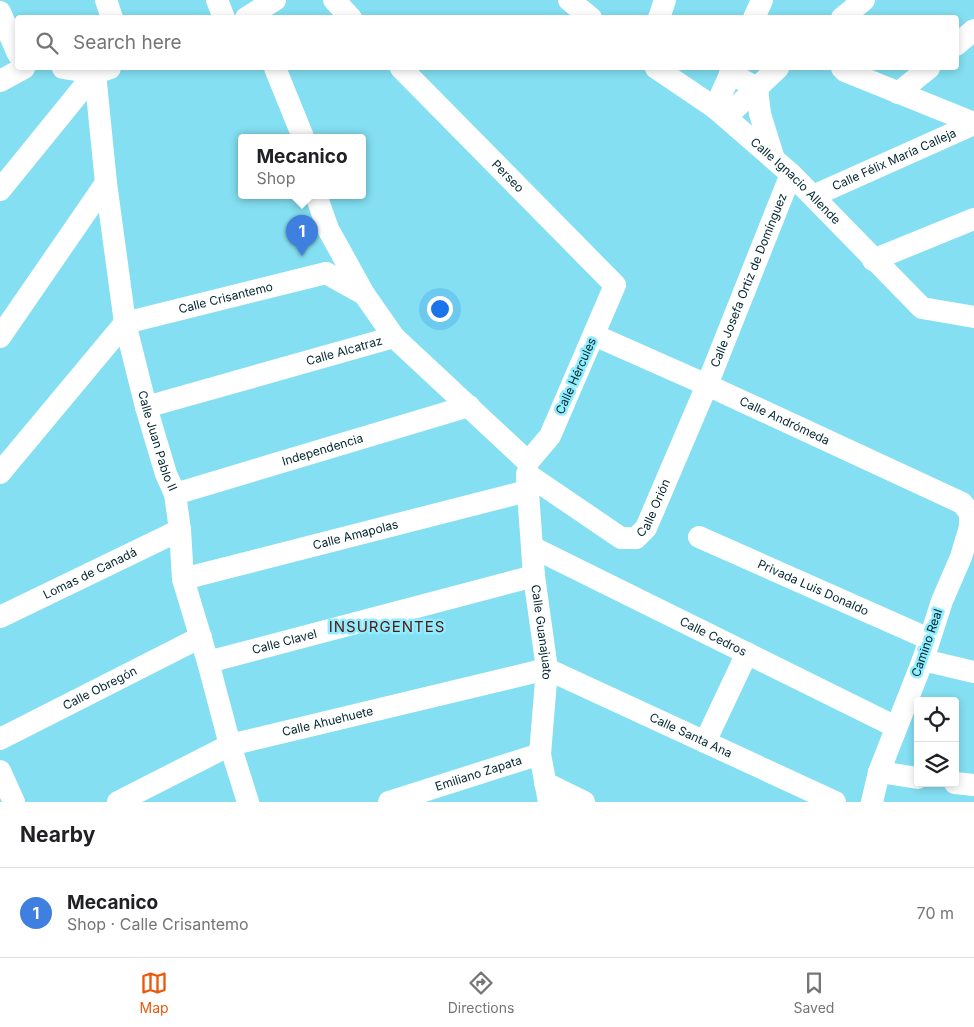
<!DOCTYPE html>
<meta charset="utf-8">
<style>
:root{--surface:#fff;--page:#f2f2f2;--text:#202124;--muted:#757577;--line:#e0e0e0;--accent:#ea580c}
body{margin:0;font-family:Inter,sans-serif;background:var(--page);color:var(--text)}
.controls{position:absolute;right:15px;bottom:15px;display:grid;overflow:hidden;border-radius:5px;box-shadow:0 2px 8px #0003}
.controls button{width:45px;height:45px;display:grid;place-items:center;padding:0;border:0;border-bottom:1px solid var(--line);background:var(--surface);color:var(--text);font:25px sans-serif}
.you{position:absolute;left:439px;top:308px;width:18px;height:18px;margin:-12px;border:4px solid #fff;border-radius:50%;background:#1a73e8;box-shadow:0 0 0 8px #1a73e833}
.badge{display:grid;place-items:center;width:32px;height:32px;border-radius:50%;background:var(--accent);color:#fff;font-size:16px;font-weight:700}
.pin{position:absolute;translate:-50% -41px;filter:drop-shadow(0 1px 2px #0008)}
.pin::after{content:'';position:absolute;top:26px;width:18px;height:15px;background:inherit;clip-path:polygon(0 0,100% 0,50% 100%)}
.popup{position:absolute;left:238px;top:134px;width:128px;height:65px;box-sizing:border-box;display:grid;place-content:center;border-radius:5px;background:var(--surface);filter:drop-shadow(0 1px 4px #0005);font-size:16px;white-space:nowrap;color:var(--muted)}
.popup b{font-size:19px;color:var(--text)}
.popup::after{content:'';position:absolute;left:50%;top:100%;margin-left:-10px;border:10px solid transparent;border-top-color:var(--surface)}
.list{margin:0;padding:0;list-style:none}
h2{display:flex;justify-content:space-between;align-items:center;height:65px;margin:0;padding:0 20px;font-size:21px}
h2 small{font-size:16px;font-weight:400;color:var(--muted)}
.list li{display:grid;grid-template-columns:32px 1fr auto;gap:15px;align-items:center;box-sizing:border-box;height:90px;padding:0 20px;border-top:1px solid var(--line)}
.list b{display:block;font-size:19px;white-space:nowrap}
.list p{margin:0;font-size:16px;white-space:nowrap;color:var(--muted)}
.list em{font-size:16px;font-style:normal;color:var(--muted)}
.icon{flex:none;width:28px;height:28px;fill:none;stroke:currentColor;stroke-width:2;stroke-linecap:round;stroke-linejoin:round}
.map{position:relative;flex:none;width:974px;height:802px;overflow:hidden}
.search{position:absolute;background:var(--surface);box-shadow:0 2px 8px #0003;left:15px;right:15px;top:15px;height:55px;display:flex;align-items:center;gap:12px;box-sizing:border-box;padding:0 18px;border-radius:5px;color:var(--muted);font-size:19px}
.sheet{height:155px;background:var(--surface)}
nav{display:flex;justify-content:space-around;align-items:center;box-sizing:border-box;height:70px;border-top:1px solid var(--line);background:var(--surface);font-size:14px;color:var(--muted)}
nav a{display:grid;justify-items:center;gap:2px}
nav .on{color:var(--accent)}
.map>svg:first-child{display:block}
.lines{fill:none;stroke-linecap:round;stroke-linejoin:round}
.minor{stroke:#fff;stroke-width:22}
.labels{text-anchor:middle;stroke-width:5;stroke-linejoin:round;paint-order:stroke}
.street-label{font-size:12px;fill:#00262d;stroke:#90edff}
.quarter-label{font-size:15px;letter-spacing:1px;fill:#58150b;stroke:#90edff}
</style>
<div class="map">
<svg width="974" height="802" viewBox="0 0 974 802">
<rect width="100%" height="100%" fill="#83dff1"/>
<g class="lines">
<!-- minor -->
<g class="minor">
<path d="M106,0L112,18"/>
<path d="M217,0L224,18"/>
<path d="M334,0L351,18"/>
<path d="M569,0L591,18"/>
<path d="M0,12L18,54"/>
<path d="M246,18L275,0"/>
<path d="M659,18L665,0"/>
<path d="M754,18L762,0"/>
<path d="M842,18L864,0"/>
<path d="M956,45L974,30"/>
<path d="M63,68L95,73L110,68"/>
<path d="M275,68L303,137"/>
<path id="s1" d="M401,68L615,285L550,436L528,462"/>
<path id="s2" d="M656,68L715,108L791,174L922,308L974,317"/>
<path d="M842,68L845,71L974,123"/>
<path id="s3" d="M95,73L106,183L125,323L146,407L166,474L175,494L180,530L183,579L208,662L230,745L248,802"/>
<path d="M730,73L757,88L760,114L774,159"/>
<path d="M0,81L24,68"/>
<path d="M898,93L929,68"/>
<path d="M715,108L733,68"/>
<path d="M726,117L778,68"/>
<path d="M0,190L95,73"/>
<path d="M316,195L328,229L364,294L394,337L528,462"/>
<path id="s4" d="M813,196L974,124"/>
<path d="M873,260L974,219"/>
<path id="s5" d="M594,335L707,385L962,503L970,513V527L961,557L942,601L923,660L879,772L872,802"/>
<path d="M0,337L106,183"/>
<path id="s6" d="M146,407L394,337"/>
<path id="s7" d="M0,473L125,323L326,273L364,294"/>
<path id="s8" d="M527,474L621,538H636L646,528L707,385L791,174"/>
<path id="s9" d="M527,478L534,576L547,669L540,754L549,802"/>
<path id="s10" d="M175,494L469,406"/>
<path id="s11" d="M699,537L929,639"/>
<path id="s12" d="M532,547L896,727"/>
<path id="s13" d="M183,579L527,491"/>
<path id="s14" d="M0,617L180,530"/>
<path d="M923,660L974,672"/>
<path id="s15" d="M208,662L534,576"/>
<path id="s16" d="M0,739L201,637"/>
<path d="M705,742L747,653"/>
<path d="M0,771L14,802"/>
<path d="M879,772L918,778"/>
<path d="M545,783L584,802"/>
<path d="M955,783L974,785"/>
<path id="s17" d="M118,802L230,745L547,669L835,802"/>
<path id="s18" d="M389,802L540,754"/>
</g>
</g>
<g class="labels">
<!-- street labels -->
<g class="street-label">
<text dy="4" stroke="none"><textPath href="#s4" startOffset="89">Calle Félix María Calleja</textPath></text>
<text dy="4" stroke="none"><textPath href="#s1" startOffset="152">Perseo</textPath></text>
<text dy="4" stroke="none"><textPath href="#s2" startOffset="180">Calle Ignacio Allende</textPath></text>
<text dy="4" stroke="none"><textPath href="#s8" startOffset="411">Calle Josefa Ortiz de Domínguez</textPath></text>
<text dy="4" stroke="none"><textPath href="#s7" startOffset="299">Calle Crisantemo</textPath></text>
<text dy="4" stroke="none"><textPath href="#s6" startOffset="206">Calle Alcatraz</textPath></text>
<text transform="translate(576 376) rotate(-66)" y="4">Calle Hércules</text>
<text dy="4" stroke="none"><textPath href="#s5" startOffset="209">Calle Andrómeda</textPath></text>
<text dy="4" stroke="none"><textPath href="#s3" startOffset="374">Calle Juan Pablo II</textPath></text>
<text dy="4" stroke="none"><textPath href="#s10" startOffset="154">Independencia</textPath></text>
<text dy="4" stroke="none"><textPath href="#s8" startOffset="164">Calle Orión</textPath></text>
<text dy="4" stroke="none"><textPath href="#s13" startOffset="178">Calle Amapolas</textPath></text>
<text dy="4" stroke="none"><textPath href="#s14" startOffset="100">Lomas de Canadá</textPath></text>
<text dy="4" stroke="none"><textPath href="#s11" startOffset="125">Privada Luis Donaldo</textPath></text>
<text dy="4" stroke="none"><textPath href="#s9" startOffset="155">Calle Guanajuato</textPath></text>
<text dy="4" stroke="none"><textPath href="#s12" startOffset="202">Calle Cedros</textPath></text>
<text dy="4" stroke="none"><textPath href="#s15" startOffset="79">Calle Clavel</textPath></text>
<text transform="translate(927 643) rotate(-71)" y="4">Camino Real</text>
<text dy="4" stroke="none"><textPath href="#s16" startOffset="112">Calle Obregón</textPath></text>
<text dy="4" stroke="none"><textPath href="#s17" startOffset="226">Calle Ahuehuete</textPath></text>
<text dy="4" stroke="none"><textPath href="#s17" startOffset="610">Calle Santa Ana</textPath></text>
<text dy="4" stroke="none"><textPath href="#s18" startOffset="94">Emiliano Zapata</textPath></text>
</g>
<!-- quarter labels -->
<g class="quarter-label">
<text x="387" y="632">INSURGENTES</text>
</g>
</g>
</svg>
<div class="controls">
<button><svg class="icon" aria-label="locate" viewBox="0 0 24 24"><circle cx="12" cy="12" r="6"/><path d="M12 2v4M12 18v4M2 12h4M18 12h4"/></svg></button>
<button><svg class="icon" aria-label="layers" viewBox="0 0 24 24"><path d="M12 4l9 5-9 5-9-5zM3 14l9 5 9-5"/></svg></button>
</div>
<div class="you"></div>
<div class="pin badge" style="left:302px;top:256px;background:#3f7fe0">1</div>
<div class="popup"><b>Mecanico</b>Shop</div>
<div class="search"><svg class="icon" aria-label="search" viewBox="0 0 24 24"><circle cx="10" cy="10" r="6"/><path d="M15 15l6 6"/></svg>Search here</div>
</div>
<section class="sheet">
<h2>Nearby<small></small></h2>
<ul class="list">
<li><span class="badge" style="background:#3f7fe0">1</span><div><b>Mecanico</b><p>Shop · Calle Crisantemo</p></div><em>70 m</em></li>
</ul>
</section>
<nav>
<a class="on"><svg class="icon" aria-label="map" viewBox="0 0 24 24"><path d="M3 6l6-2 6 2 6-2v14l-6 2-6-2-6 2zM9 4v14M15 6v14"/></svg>Map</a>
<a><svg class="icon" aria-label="directions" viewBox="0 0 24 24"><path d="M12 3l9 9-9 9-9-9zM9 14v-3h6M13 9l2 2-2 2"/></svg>Directions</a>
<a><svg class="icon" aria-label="saved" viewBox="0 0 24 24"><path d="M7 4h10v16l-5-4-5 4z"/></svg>Saved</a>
</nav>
